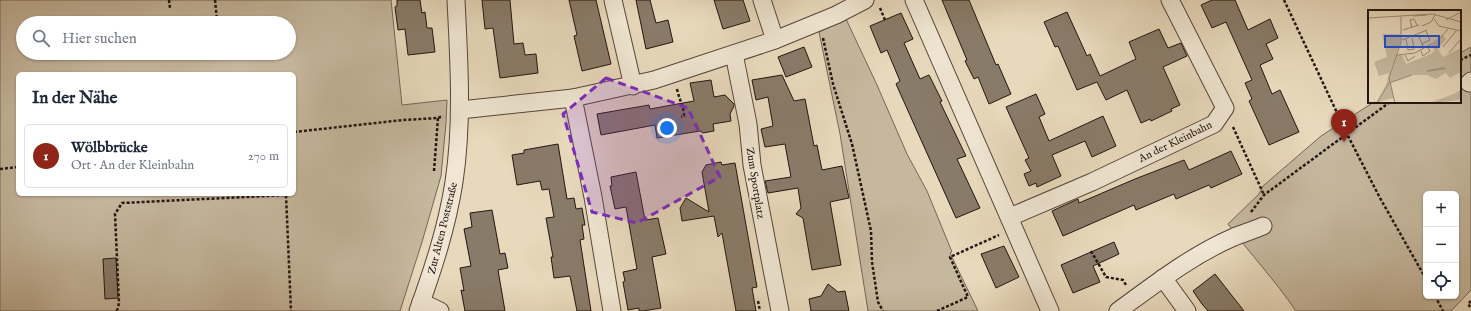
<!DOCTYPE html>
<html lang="de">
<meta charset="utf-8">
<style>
:root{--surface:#fff;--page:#f6f6f7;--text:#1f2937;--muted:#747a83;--line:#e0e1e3;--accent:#8f2418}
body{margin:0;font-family:"IM FELL English",serif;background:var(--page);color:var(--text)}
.controls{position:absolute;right:12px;bottom:12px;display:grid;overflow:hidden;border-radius:6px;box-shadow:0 1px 3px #0004}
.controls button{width:36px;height:36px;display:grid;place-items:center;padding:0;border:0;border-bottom:1px solid var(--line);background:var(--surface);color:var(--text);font:20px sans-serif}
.you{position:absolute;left:667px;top:128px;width:14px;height:14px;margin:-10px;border:3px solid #fff;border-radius:50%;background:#1a73e8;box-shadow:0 0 0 6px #1a73e833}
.badge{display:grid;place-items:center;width:26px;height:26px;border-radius:50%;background:var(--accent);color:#fff;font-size:13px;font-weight:700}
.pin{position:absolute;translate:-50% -33px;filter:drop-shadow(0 1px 2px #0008)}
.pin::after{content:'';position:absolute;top:21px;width:14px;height:12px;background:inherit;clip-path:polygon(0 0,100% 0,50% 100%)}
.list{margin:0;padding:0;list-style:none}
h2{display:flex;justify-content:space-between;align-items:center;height:52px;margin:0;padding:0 16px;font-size:17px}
h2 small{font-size:13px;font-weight:400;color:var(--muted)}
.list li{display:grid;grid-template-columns:26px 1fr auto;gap:12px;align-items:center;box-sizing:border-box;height:64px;margin:0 8px 8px;padding:0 8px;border:1px solid var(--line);border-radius:6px}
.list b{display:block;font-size:15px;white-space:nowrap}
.list p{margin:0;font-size:13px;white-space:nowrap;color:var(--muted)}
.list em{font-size:13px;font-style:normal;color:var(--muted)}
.icon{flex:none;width:22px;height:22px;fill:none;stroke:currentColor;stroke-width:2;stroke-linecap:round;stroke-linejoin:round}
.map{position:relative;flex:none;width:1471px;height:311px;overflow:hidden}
.search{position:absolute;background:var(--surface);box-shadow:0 1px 3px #0004;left:16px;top:16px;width:280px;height:44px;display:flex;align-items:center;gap:10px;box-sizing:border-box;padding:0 14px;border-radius:22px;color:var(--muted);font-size:15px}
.panel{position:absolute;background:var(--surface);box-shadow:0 1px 3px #0004;left:16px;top:72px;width:280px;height:124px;border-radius:6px}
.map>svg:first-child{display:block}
.green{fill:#c6b89f;stroke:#746658;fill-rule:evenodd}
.building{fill:#897b69;stroke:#221510}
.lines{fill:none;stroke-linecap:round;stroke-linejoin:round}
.minor-casing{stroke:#54463b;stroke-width:19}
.path{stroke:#221510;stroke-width:2.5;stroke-dasharray:3 2;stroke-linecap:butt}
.minor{stroke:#f0e6d3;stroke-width:17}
.marked{fill:#7b2cbf;fill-opacity:0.2;stroke:#7b2cbf;stroke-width:3;stroke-dasharray:8 5;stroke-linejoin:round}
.labels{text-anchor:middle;stroke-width:4;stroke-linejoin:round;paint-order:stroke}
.street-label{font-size:11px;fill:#221510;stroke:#f0e6d3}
.inset-river{fill:none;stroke:#a59682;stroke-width:2}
.inset-road{fill:none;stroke:#998b77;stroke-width:1}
.view{fill:#1d4ed8;fill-opacity:0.15;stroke:#1d4ed8;stroke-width:2}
.inset-edge{fill:none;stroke:#221510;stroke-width:2}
</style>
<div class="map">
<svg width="1471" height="311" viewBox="0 0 1471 311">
<rect width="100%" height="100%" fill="#e8d9bc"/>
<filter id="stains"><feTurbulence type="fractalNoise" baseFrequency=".005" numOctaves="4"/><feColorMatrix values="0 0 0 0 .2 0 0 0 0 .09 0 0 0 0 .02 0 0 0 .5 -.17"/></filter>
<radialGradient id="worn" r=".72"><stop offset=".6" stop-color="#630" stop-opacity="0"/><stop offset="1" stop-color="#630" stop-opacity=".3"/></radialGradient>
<!-- green -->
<g class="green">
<path d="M0,0H391L402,105L447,100L446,123L441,176L422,242L400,311H0ZM23,23H289V53H23ZM18,74H294V194H18Z"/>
<path d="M846,19L877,85L907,154L927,191L952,252L950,253L978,311H868L840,134L819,32Z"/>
<path d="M1471,47V290L1451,311H1296C1275,280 1250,254 1228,224L1259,194L1263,186L1321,136L1374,102H1460V53ZM1426,194H1456V296H1426Z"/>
</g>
<!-- building -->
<g class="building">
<path d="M397,0H420L422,13L425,12L427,28H432L435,52L408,55L405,29L398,30L395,7L397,6Z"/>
<path d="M482,0H510L514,44L523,43L525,55L536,54L538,73L500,78L493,28L485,29Z"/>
<path d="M569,0H596L611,64L582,71L574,36L577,35Z"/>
<path d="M636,0H650L656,23L668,20L673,42L646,49Z"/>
<path d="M714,0H743L750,21L723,29Z"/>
<path d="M942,0H969L996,65L998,64L1011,94L989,104L978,77L974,79L965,61L967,60Z"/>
<path d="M1212,0H1235L1248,30L1270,19L1278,38L1266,44L1273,59L1260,65L1272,94L1280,90L1299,132L1269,145L1249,101L1252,99L1245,83L1252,80L1226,22L1212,28L1201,5Z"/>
<path d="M1067,12L1087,56L1090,54L1100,76L1136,59L1129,42L1159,29L1168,48L1181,43L1187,56L1163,67L1180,105L1171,109L1172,111L1151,121L1150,119L1141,123L1127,90L1106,100L1097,82L1077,90L1058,46L1055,47L1044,22Z"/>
<path d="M901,13L913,39L904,43L920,79L929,75L942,101L940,102L966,156L957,159L980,208L956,218L896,84L900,81L887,50L881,53L870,26Z"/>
<path d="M804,47L812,67L786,77L778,57Z"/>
<path d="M782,75L794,101L805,99L814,146L817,145L822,170L842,166L849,198L830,202L841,265L812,270L803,218L796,214L801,208L798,188L768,193L765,181L791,177L785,144L765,147L761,129L773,126L768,97L756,100L752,80Z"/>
<path d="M711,80L714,97L725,95L734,104V106L730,114L731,121L713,124L714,131L703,133L700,131L657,138L655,125L601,135L597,114L649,105L650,109L694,101L690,83Z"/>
<path d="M1036,94L1045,114L1039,117L1049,141L1103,116L1116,146L1092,157L1085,141L1052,155L1061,176L1037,187L1036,183L1029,186L1024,174L1031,171L1025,160L1029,158L1006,107Z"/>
<path d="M558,144L567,199L574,198L576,209L582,208L585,225H582L584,239L580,240L591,311H577L570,276L554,278L551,257H553L546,218L554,217L549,189L542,190L540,181L517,185L512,155L524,153V150Z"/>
<path d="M1231,151L1242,174L1211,188L1209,185L1176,199L1174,194L1136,210L1134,205L1063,236L1052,211L1078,199L1079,203L1135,179L1184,160L1189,170Z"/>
<path d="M721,162L722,165L735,163L757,287L752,288L756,311H736L722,233L718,237L714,216L682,221L680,208L686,198L709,212L702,172L706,165Z"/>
<path d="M636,172L645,220L658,218L666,254L652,257L661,308L643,311H639V308L628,310L623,282L625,281L623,272L637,269L626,207L615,209L610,186H612L611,177Z"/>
<path d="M492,210L500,254L505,253L508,268L498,270L505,311H465L461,290L464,291L460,268L471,266L464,229L472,227L470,213Z"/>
<path d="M1114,242L1119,254L1093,266L1100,282L1073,293L1061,265Z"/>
<path d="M1004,246L1019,277L996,288L981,254Z"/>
<path d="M116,258L118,298L105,299L103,259Z"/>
<path d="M1215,274L1244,311H1208L1202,304L1193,291Z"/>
<path d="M828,284L838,292L845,291L849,311H811L809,299L821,296Z"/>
</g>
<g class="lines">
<defs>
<g id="minor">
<path d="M613,0L633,86"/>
<path d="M762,0L775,40"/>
<path d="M914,0L1050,311"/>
<path d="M734,54L748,124L752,165L780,311"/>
<path d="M1469,83L1471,81"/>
<path d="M573,98L593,197L612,311"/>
<path d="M460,110L573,98L654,80L775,40L836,15L865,0"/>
<path d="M1010,217L1092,182L1214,124L1225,108L1170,0"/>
<path d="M1163,278L1187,311"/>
<path d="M421,302L440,311"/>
<path d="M418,311C433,269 447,227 454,182C463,122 459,61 456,0"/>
<path d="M1118,311C1155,284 1192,255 1234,237C1244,233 1254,230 1263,226"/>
</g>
</defs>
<!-- minor casing -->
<use href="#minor" class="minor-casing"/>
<!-- path -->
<g class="path">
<path d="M169,0L170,8"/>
<path d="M215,0L217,20"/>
<path d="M1284,0L1347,134L1380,198L1426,279"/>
<path d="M880,8L885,20"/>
<path d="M823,38L833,84L852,144L871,231L872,262L878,302L883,311"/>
<path d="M1460,60L1471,55"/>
<path d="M677,89C679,99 684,107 684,116L681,117"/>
<path d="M1233,127L1264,195"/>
<path d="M294,132L403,120L438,118L443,116"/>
<path d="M0,169L18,167"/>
<path d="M434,171L438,118"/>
<path d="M1251,212L1264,195L1390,102"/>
<path d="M1091,251L1106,277L1123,280L1126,285"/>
<path d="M1435,296L1443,311"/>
<path d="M758,301L760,311"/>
<path d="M1471,301L1468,304L1471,308"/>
<path d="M117,311L119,303L115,214L122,203L286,195L291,311"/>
<path d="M937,311L968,297L950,257L999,235"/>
</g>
<!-- minor -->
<use href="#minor" class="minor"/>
</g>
<!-- marked area -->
<path class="marked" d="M606,78L688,108L720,177L637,223L592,212L563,114Z"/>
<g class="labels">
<!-- street labels -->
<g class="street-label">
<text transform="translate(1175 141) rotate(-26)" y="4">An der Kleinbahn</text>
<text transform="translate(756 183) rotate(81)" y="4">Zum Sportplatz</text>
<text transform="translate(442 228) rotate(-76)" y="4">Zur Alten Poststraße</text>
</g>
</g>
<!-- overview -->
<g transform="translate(1368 10)">
<rect width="93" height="93" fill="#e8d9bc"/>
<path d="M14,24H31L33,29L28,45H34L38,54L63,44L67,40L62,34L75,25L78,29L70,39L75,47L93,38V62L82,68L78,63L68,69L59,65H43L23,73L27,93L25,88L8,93L18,75L21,63L11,66L6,52L19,47ZM93,79V90L62,93L88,83Z" fill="#c6b89f"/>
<path class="inset-river" d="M59,61L77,58"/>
<path class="inset-road" d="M45,6L59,5M0,8L65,4L93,12M66,9L71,16L93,21M78,10L93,2M54,16L63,12L67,5M44,18L42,10L46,9L49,15M35,20L51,15M50,25L56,38M38,29L40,40L46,39L44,28M71,29L80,19M34,30L59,20M54,34L62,30L58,21M75,37L88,21M53,41L55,46L62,41L59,36M81,43L93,29M29,45L47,43L63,34M37,45L40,51L47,46M9,93L21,73L44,65M27,93L21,68L33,32V7"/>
<path class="view" d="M17,26H71V37H17Z"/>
<rect width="93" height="93" class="inset-edge"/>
</g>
<rect width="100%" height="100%" filter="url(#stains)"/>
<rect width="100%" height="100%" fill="url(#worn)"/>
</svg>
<div class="controls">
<button>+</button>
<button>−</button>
<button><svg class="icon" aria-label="locate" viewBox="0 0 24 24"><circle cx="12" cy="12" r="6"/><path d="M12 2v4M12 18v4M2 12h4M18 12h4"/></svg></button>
</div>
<div class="you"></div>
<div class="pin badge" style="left:1344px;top:142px">1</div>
<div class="search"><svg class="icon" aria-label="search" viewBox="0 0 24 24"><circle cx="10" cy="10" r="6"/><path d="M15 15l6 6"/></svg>Hier suchen</div>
<section class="panel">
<h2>In der Nähe<small></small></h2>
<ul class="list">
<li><span class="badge">1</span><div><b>Wölbbrücke</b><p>Ort · An der Kleinbahn</p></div><em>270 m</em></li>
</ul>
</section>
</div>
